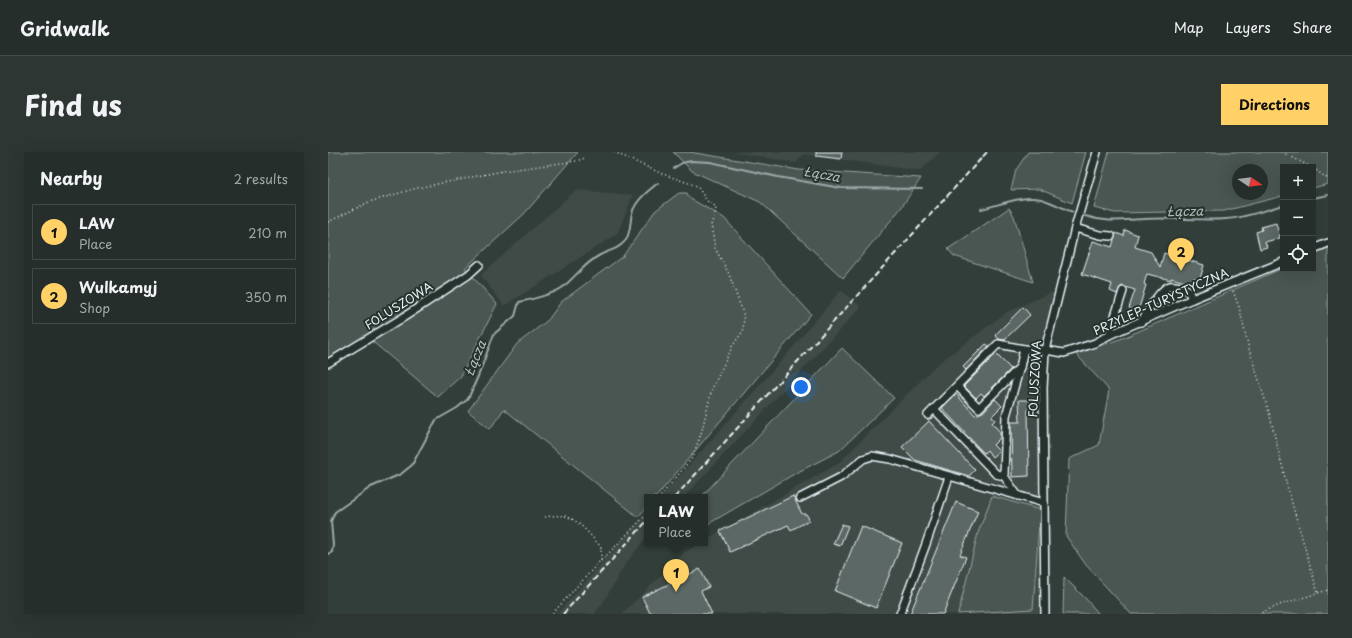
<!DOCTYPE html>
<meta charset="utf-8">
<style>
:root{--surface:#262e2b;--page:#2e3633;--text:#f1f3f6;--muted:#a4a8a9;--line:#424a47;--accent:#ffd166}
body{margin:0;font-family:"Playpen Sans",sans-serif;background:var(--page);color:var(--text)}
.controls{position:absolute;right:12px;top:12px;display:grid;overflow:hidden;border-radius:0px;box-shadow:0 4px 16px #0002}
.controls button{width:36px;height:36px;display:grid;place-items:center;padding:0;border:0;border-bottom:1px solid var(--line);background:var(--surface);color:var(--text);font:20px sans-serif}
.compass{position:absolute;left:904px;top:12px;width:36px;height:36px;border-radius:50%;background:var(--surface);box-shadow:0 4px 16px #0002;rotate:103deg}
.you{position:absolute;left:473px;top:235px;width:14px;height:14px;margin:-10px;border:3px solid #fff;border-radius:50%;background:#1a73e8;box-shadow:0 0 0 6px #1a73e833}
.badge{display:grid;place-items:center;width:26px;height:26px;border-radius:50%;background:var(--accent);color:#111;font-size:13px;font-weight:700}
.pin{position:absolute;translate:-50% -33px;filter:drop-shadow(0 1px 2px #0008)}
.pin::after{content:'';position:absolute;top:21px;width:14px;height:12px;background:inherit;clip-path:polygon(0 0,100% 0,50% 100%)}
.popup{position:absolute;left:316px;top:342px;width:64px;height:52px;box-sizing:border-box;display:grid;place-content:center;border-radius:0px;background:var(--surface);filter:drop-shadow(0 1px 3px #0005);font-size:13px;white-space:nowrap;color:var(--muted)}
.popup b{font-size:15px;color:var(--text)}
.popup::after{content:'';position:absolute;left:50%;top:100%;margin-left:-8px;border:8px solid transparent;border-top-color:var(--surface)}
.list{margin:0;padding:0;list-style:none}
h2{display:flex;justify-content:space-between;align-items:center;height:52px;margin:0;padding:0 16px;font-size:17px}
h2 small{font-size:13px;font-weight:400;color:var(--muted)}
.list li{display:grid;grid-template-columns:26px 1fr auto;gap:12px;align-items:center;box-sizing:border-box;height:56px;margin:0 8px 8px;padding:0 8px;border:1px solid var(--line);border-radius:0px}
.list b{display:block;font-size:15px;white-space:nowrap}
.list p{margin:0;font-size:13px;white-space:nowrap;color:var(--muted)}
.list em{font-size:13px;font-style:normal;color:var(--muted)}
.icon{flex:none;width:22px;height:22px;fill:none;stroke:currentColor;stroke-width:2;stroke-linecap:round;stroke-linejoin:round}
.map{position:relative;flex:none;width:1000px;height:462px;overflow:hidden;border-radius:0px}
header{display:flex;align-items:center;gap:24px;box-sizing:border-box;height:56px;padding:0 20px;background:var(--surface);border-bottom:1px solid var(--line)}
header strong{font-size:19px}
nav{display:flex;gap:22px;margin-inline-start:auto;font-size:14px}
.intro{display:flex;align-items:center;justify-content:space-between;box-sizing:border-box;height:96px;padding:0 24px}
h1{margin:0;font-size:28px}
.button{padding:10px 18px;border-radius:0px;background:var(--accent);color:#111;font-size:14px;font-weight:700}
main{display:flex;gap:24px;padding:0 24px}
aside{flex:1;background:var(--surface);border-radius:0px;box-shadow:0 4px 16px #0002}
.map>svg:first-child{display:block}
.built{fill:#3f4b46}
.green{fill:#495651;stroke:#98a4a4;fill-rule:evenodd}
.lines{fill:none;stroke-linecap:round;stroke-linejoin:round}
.stream{stroke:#9ea9ab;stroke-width:2}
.building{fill:#5c6865;stroke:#e8f1f8}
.minor-casing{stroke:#e8f1f8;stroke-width:10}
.path{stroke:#e8f1f8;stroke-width:1.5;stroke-dasharray:1 3;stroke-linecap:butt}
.minor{stroke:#26332d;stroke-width:7}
.rail{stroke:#e8f1f8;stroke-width:2;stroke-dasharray:6 3;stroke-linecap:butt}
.labels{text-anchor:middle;stroke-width:4;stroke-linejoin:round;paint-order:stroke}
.street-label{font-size:12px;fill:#e8f1f8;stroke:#26332d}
.water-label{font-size:13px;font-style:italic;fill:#b1bbbe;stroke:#26332d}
</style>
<header>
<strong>Gridwalk</strong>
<nav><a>Map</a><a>Layers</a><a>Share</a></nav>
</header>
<div class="intro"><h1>Find us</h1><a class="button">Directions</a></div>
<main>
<aside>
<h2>Nearby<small>2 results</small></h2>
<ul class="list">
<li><span class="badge">1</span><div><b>LAW</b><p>Place</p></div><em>210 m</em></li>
<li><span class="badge">2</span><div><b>Wulkamyj</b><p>Shop</p></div><em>350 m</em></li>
</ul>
</aside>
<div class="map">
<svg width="1000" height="462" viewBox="0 0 1000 462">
<rect width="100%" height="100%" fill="#323e39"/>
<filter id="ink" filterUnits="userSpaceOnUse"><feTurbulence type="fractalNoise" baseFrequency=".025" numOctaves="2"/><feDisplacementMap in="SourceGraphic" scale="8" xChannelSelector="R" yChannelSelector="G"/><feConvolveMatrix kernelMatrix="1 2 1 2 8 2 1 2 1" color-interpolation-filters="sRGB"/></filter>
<g filter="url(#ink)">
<!-- built -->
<g class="built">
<path d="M406,0H612L592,19L476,2L468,11Z"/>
<path d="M248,38L305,43L289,82L176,154L153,123Z"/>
<path d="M513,138L533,155L356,345H333L461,200Z"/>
<path d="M724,140L735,143L724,190L721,222L723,462H294L357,400L372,391H377V388L511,311L608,213L679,160Z"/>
<path d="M319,360V384L296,414L276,449L266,462H229Z"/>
</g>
<!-- green -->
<g class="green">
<path d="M0,0H250L196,62L137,116L169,152L133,224L110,245L39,185L13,199L0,208Z"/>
<path d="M345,0H361L471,18L593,26L573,56L515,126L432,50L364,19Z"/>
<path d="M700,0H758L744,51L711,37L683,38L688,18Z"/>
<path d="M781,0H1000V32L985,36V15H955V44L896,59L787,61L766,56ZM910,18H934V42H910Z"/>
<path d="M351,41H359L361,46L396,66L483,162L328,345H319V355L310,365L176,257L162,277L140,259L189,192L220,168L233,150L295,104L327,59Z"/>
<path d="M681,56L686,64L705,130L626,104L620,97Z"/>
<path d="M1000,96V462H803L758,413L738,384L741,307L771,293L781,238L748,202L795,186L955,116V117H985V102Z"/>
<path d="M514,196L566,246L511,299L468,321L380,372L377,369V345H373Z"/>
<path d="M664,344L712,358L705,457L630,462L650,381Z"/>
<path d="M736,425L758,447L771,462H735Z"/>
</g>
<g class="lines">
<!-- stream -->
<g class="stream">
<path d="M346,16L354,11L363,9L382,10L450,25L513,36L594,37"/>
<path d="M985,46L1000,43"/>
<path d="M653,57C672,53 693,43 713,47C724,50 734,56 745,60"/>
<path d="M757,64C779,71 794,68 815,67C843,65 871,69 898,67C917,66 937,58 955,53"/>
<path d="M0,402L4,400L5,393L3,369L7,360L43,335L73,322L84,313L108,268L129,256L140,247L151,222L166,182L187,164L191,150C202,148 226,142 235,135C247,125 257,111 272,103C282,98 291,97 298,88C303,79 302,70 304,61C308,48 320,39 330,31"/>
</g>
</g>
<!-- building -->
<g class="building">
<path d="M488,0H514L513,7L488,4Z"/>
<path d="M948,71L952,86L937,90L939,95L932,97L928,80L934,78L933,75Z"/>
<path d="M797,78L810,83L807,95L823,100L832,115L836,101L876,113L872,127L866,126L864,132L843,126V128L819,122L816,132L818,133L812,153L808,159L801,156L807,138L794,134L789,142L782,139L784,132L754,122L765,89L784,95L788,81L796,84Z"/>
<path d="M695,155L702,163L676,188L671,187L667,183Z"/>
<path d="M658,192L661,194L638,218L635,215Z"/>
<path d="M668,202L683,217L656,244L653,241L648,246L636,234Z"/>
<path d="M628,242L647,263L655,260L667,247L674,254L664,264L667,268L664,271L672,280V286L665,293L671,299L664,305L659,298L656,301L650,295L614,256Z"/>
<path d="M691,248H703V258H700L701,324L684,325L683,270H692Z"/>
<path d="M601,269L647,318L641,324L587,308L574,295Z"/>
<path d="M465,344L474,362H478L480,365L481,368L478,370L463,378L460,373L402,400L392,379Z"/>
<path d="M628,350L650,359L632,403L638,405L615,462H582Z"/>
<path d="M514,372L520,374L512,394L505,392Z"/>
<path d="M533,374L574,391L548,456L507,439Z"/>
<path d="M372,417L381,435L373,439L384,462H325L324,460L322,461L314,445Z"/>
</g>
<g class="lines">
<defs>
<g id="minor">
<path d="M747,76L772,83L783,84"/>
<path d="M985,97L1000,91"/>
<path d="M813,170C819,161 832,136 842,134C848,133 855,136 860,138L864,147"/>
<path d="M781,183L795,139"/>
<path d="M696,197L717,198L736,201L767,191L781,183L864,147L955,110"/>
<path d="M0,211L76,165L140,123L151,113"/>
<path d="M606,257L668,322L676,324"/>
<path d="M600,263L670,192L696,197L692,215L651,256L629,234"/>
<path d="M690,344L676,324L678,264L692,215"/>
<path d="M472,346L513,325L535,307L544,304L562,307L716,351"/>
<path d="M572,462L598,392L621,325"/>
<path d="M717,462L715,236L717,198L747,76L769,0"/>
</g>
</defs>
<!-- minor casing -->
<use href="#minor" class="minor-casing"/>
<!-- path -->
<g class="path">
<path d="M286,0L332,21L369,34L379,49L386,53L388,58L383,73L387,96L401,122L416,164L415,179L405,193L384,237L373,282L364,306L332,345"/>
<path d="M954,0L983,15"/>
<path d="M985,16L1000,27"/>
<path d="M0,70L41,50L89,36L175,19L248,9L257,6"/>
<path d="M905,139L911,155L921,197L941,260L959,334L990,441"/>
<path d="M217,365C224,364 236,362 242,366C253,371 265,386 273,395V408L224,462"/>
<path d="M273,409L319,362"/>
<path d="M930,462L954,452L1000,438"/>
</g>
<!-- minor -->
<use href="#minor" class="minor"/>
<!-- rail -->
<g class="rail">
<path d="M347,345L659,0"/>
<path d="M235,462L319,369"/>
</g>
</g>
</g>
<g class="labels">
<!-- street labels -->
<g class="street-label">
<text transform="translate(833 150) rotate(-24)" y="4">PRZYLEP-TURYSTYCZNA</text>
<text transform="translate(71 154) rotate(-32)" y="4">FOLUSZOWA</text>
<text transform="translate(707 227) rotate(-87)" y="4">FOLUSZOWA</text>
</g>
<!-- water labels -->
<g class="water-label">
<text transform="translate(494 22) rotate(10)" y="5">Łącza</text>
<text transform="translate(857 59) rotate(-1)" y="5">Łącza</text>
<text transform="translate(147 206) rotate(-68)" y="5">Łącza</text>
</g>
</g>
</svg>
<div class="controls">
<button>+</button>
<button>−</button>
<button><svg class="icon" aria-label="locate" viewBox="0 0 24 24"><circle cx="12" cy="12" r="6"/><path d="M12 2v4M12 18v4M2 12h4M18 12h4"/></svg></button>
</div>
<svg class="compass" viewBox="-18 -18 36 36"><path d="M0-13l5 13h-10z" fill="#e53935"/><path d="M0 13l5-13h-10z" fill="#a4a8a9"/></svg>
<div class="you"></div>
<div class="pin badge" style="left:348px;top:440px">1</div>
<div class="popup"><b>LAW</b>Place</div>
<div class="pin badge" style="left:853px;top:119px">2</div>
</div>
</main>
